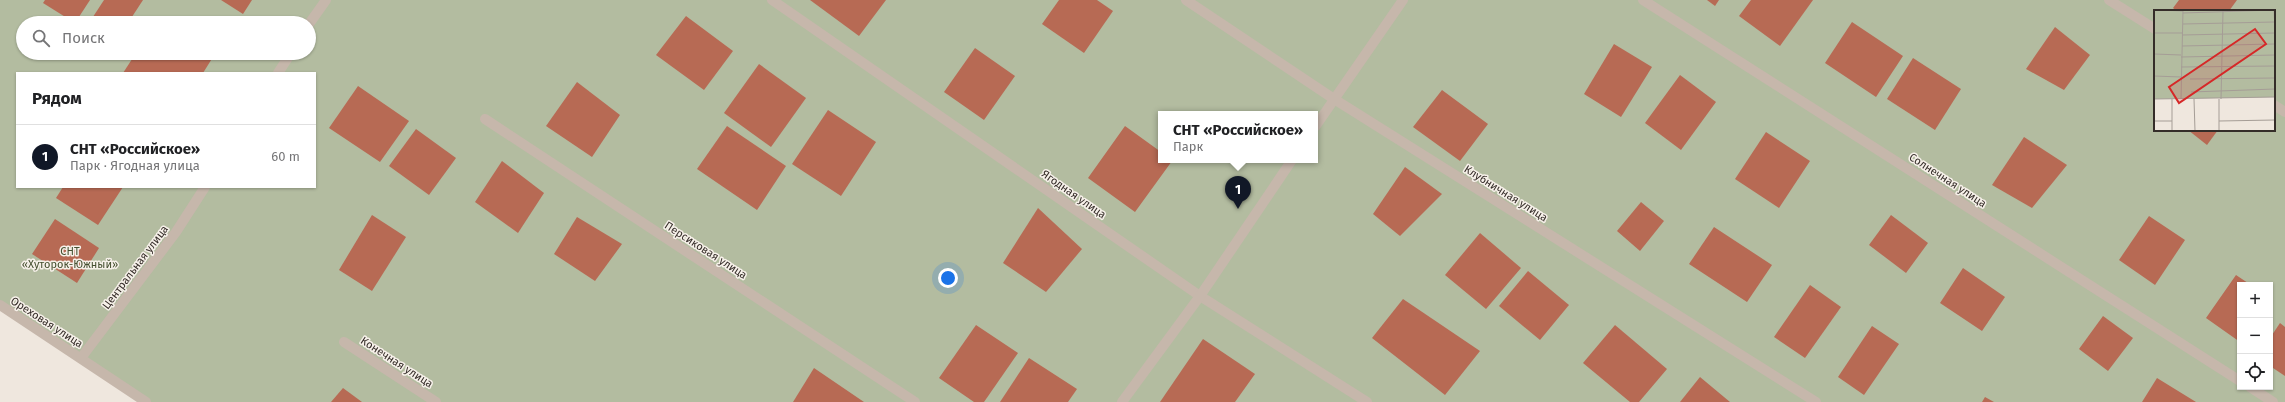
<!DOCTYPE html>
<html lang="ru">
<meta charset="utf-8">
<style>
:root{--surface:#fff;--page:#f6f6f6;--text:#202124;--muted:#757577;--line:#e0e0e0;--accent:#111827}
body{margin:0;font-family:"Fira Sans",sans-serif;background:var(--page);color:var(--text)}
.controls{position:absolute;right:12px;bottom:12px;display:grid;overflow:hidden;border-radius:0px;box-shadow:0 1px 3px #0004}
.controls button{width:36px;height:36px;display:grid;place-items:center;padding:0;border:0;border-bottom:1px solid var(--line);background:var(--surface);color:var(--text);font:20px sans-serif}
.you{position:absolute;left:948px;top:278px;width:14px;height:14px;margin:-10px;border:3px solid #fff;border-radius:50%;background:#1a73e8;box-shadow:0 0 0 6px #1a73e833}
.badge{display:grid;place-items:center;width:26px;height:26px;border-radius:50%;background:var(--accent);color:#fff;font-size:13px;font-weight:700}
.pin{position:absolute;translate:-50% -33px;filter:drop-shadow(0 1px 2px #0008)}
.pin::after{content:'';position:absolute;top:21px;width:14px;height:12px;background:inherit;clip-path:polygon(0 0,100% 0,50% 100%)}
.popup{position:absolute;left:1158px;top:111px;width:160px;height:52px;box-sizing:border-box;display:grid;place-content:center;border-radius:0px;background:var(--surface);filter:drop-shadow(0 1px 3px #0005);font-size:13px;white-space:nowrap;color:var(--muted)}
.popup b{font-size:15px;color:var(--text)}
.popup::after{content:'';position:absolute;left:50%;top:100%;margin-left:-8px;border:8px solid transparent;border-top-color:var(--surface)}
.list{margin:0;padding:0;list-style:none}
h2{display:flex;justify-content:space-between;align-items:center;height:52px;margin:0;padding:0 16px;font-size:17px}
h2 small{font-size:13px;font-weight:400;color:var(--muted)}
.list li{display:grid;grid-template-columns:26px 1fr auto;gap:12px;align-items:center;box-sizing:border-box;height:64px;padding:0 16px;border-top:1px solid var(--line)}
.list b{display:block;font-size:15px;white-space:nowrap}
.list p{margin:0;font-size:13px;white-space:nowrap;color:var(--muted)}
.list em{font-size:13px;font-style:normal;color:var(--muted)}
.icon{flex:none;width:22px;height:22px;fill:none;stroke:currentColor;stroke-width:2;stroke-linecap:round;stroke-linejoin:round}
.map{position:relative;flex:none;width:2285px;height:402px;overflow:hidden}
.search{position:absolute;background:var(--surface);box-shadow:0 1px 3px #0004;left:16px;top:16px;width:300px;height:44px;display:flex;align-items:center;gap:10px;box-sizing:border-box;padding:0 14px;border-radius:22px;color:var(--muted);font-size:15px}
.panel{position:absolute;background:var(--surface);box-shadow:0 1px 3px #0004;left:16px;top:72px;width:300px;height:116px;border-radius:0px}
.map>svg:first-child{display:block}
.green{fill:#b3bca0;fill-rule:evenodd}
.building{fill:#b76a54}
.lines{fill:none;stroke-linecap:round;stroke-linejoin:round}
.minor{stroke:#c6b7ab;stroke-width:10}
.labels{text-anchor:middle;stroke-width:3;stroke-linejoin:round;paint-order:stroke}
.street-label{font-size:11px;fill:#352d29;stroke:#f7f1ea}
.park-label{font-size:11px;fill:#455030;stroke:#f7f1ea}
.inset-road{fill:none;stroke:#a59d96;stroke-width:1}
.view{fill:#d62828;fill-opacity:0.15;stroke:#d62828;stroke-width:2}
.inset-edge{fill:none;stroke:#352d29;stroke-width:2}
</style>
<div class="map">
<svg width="2285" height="402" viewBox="0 0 2285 402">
<rect width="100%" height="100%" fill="#efe7de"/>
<!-- green -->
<path class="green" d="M0,0H2285V402H146L0,305ZM2155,11H2274V130H2155ZM23,23H309V53H23ZM17,73H315V187H17ZM1161,114H1315V160H1161ZM2240,285H2270V387H2240Z"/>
<!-- building -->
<g class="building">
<path d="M45,0H90L75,23L43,3Z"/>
<path d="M104,0H143L128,23H89Z"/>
<path d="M221,0H252L243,14Z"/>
<path d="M810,0H886L859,36Z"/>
<path d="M1059,0H1097L1113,11L1084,53L1042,24Z"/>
<path d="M1707,0H1719L1715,6Z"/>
<path d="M1751,0H1813L1780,46L1739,16Z"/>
<path d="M2179,0H2237L2229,11H2177L2173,8Z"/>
<path d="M686,16L733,51L704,90L656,55Z"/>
<path d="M1852,22L1903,56L1876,97L1825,63Z"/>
<path d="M2055,27L2090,55L2064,90L2026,69Z"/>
<path d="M1614,44L1652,67L1621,117L1584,94Z"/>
<path d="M975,48L1015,76L984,120L944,92Z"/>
<path d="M136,53H207L213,57L203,73H123Z"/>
<path d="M1913,58L1961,89L1935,130L1887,99Z"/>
<path d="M759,64L806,98L771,147L724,113Z"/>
<path d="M1680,75L1716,102L1681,150L1645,123Z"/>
<path d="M577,82L620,115L592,157L546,126Z"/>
<path d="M358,86L409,121L380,162L329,128Z"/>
<path d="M1442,90L1488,124L1460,161L1413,127Z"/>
<path d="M828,110L876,142L841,196L792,164Z"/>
<path d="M727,126L786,166L757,210L697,169Z"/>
<path d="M1125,126L1161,152V160L1172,161L1135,212L1088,178Z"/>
<path d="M416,129L456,158L429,195L389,166Z"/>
<path d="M2188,130H2218L2207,145Z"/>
<path d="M1766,132L1810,161L1779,208L1735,179Z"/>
<path d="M2024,137L2067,165L2032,208L1992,185Z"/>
<path d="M502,161L544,193L518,233L475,202Z"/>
<path d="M1405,167L1442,194L1400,236L1373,214Z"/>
<path d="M63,187H123L98,225L56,198Z"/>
<path d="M1641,202L1664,221L1640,251L1617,231Z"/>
<path d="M1038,208L1082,249L1046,292L1003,263Z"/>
<path d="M372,215L406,237L372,291L339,270Z"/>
<path d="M1891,215L1928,243L1906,273L1869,245Z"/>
<path d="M2149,216L2185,240L2155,285L2119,260Z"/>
<path d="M577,217L622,244L595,281L554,254Z"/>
<path d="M55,219L99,248L77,283L32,254Z"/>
<path d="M1714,227L1772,265L1747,302L1689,264Z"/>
<path d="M1480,233L1521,268L1486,309L1445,275Z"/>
<path d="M1963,268L2005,297L1982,331L1940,303Z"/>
<path d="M1528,271L1569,305L1540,340L1499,306Z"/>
<path d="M2236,275L2251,285H2240V342L2206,318Z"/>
<path d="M1810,285L1841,307L1805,358L1774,337Z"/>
<path d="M1403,299L1480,351L1445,395L1372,338Z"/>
<path d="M2103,316L2133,338L2108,371L2079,349Z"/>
<path d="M2280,323L2285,327V376L2270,366V338Z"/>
<path d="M976,325L1018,353L984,402H974L939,378Z"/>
<path d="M1615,325L1667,369L1639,402H1630L1583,363Z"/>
<path d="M1872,326L1899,344L1864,395L1838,377Z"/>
<path d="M1203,339L1255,374L1235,402H1160Z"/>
<path d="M1029,358L1077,389L1068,402H1000Z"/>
<path d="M814,368L864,402H793Z"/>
<path d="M1700,377L1730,402H1680Z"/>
<path d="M2157,378L2196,402H2142Z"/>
<path d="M343,388L362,402H331Z"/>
<path d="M1985,397L1994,402H1982Z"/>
</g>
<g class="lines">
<!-- minor -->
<g class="minor">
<path d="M772,0L1200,296L1367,402"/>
<path d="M1186,0L1334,99L1816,402"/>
<path d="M1643,0L2240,381"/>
<path d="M2109,0L2155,29"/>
<path d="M309,24L326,0"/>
<path d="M278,73L291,53"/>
<path d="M2274,105L2285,112"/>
<path d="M485,119L915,402"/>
<path d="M1315,127L1403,0"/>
<path d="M0,305L146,402"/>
<path d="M344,342L436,402"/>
<path d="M81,358L176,232L205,187"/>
<path d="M2250,387L2273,402"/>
<path d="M1122,402L1200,296L1292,160"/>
</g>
</g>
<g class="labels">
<!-- street labels -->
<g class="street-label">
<text transform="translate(1948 180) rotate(33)" y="4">Солнечная улица</text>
<text transform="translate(1506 193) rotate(32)" y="4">Клубничная улица</text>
<text transform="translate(1074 194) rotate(35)" y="4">Ягодная улица</text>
<text transform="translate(706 250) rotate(33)" y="4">Персиковая улица</text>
<text transform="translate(135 267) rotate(-53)" y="4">Центральная улица</text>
<text transform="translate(47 322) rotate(33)" y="4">Ореховая улица</text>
<text transform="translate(397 362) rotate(33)" y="4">Конечная улица</text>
</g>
<!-- park labels -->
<g class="park-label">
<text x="70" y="255">СНТ<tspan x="70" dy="13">«Хуторок-Южный»</tspan></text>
</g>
</g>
<!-- overview -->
<g transform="translate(2154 10)">
<rect width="121" height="121" fill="#efe7de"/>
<path d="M0,0H121V87L0,89Z" fill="#b3bca0"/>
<path class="inset-road" d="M5,0L29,1M120,0L121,19M29,3L120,0M29,14L120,12M0,23H28M28,25L121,23M28,36L121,34M0,44L27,45M27,47L121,45M27,57L121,56M0,66L27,67M36,69L121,68M37,82L121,79M0,89L121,87M18,89V121M27,89L29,0M40,89L41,121M67,89L69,1M0,111H18M65,111L121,110M65,121V89"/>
<path class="view" d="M101,19L112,34L25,93L15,77Z"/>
<rect width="121" height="121" class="inset-edge"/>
</g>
</svg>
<div class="controls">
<button>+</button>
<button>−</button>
<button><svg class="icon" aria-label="locate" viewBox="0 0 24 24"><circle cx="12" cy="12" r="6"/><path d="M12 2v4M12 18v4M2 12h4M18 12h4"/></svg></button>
</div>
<div class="you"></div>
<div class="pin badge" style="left:1238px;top:209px">1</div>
<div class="popup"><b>СНТ «Российское»</b>Парк</div>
<div class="search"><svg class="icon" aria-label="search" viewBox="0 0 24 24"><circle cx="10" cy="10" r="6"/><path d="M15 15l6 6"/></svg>Поиск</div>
<section class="panel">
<h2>Рядом<small></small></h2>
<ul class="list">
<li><span class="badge">1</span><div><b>СНТ «Российское»</b><p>Парк · Ягодная улица</p></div><em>60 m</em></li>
</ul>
</section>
</div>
